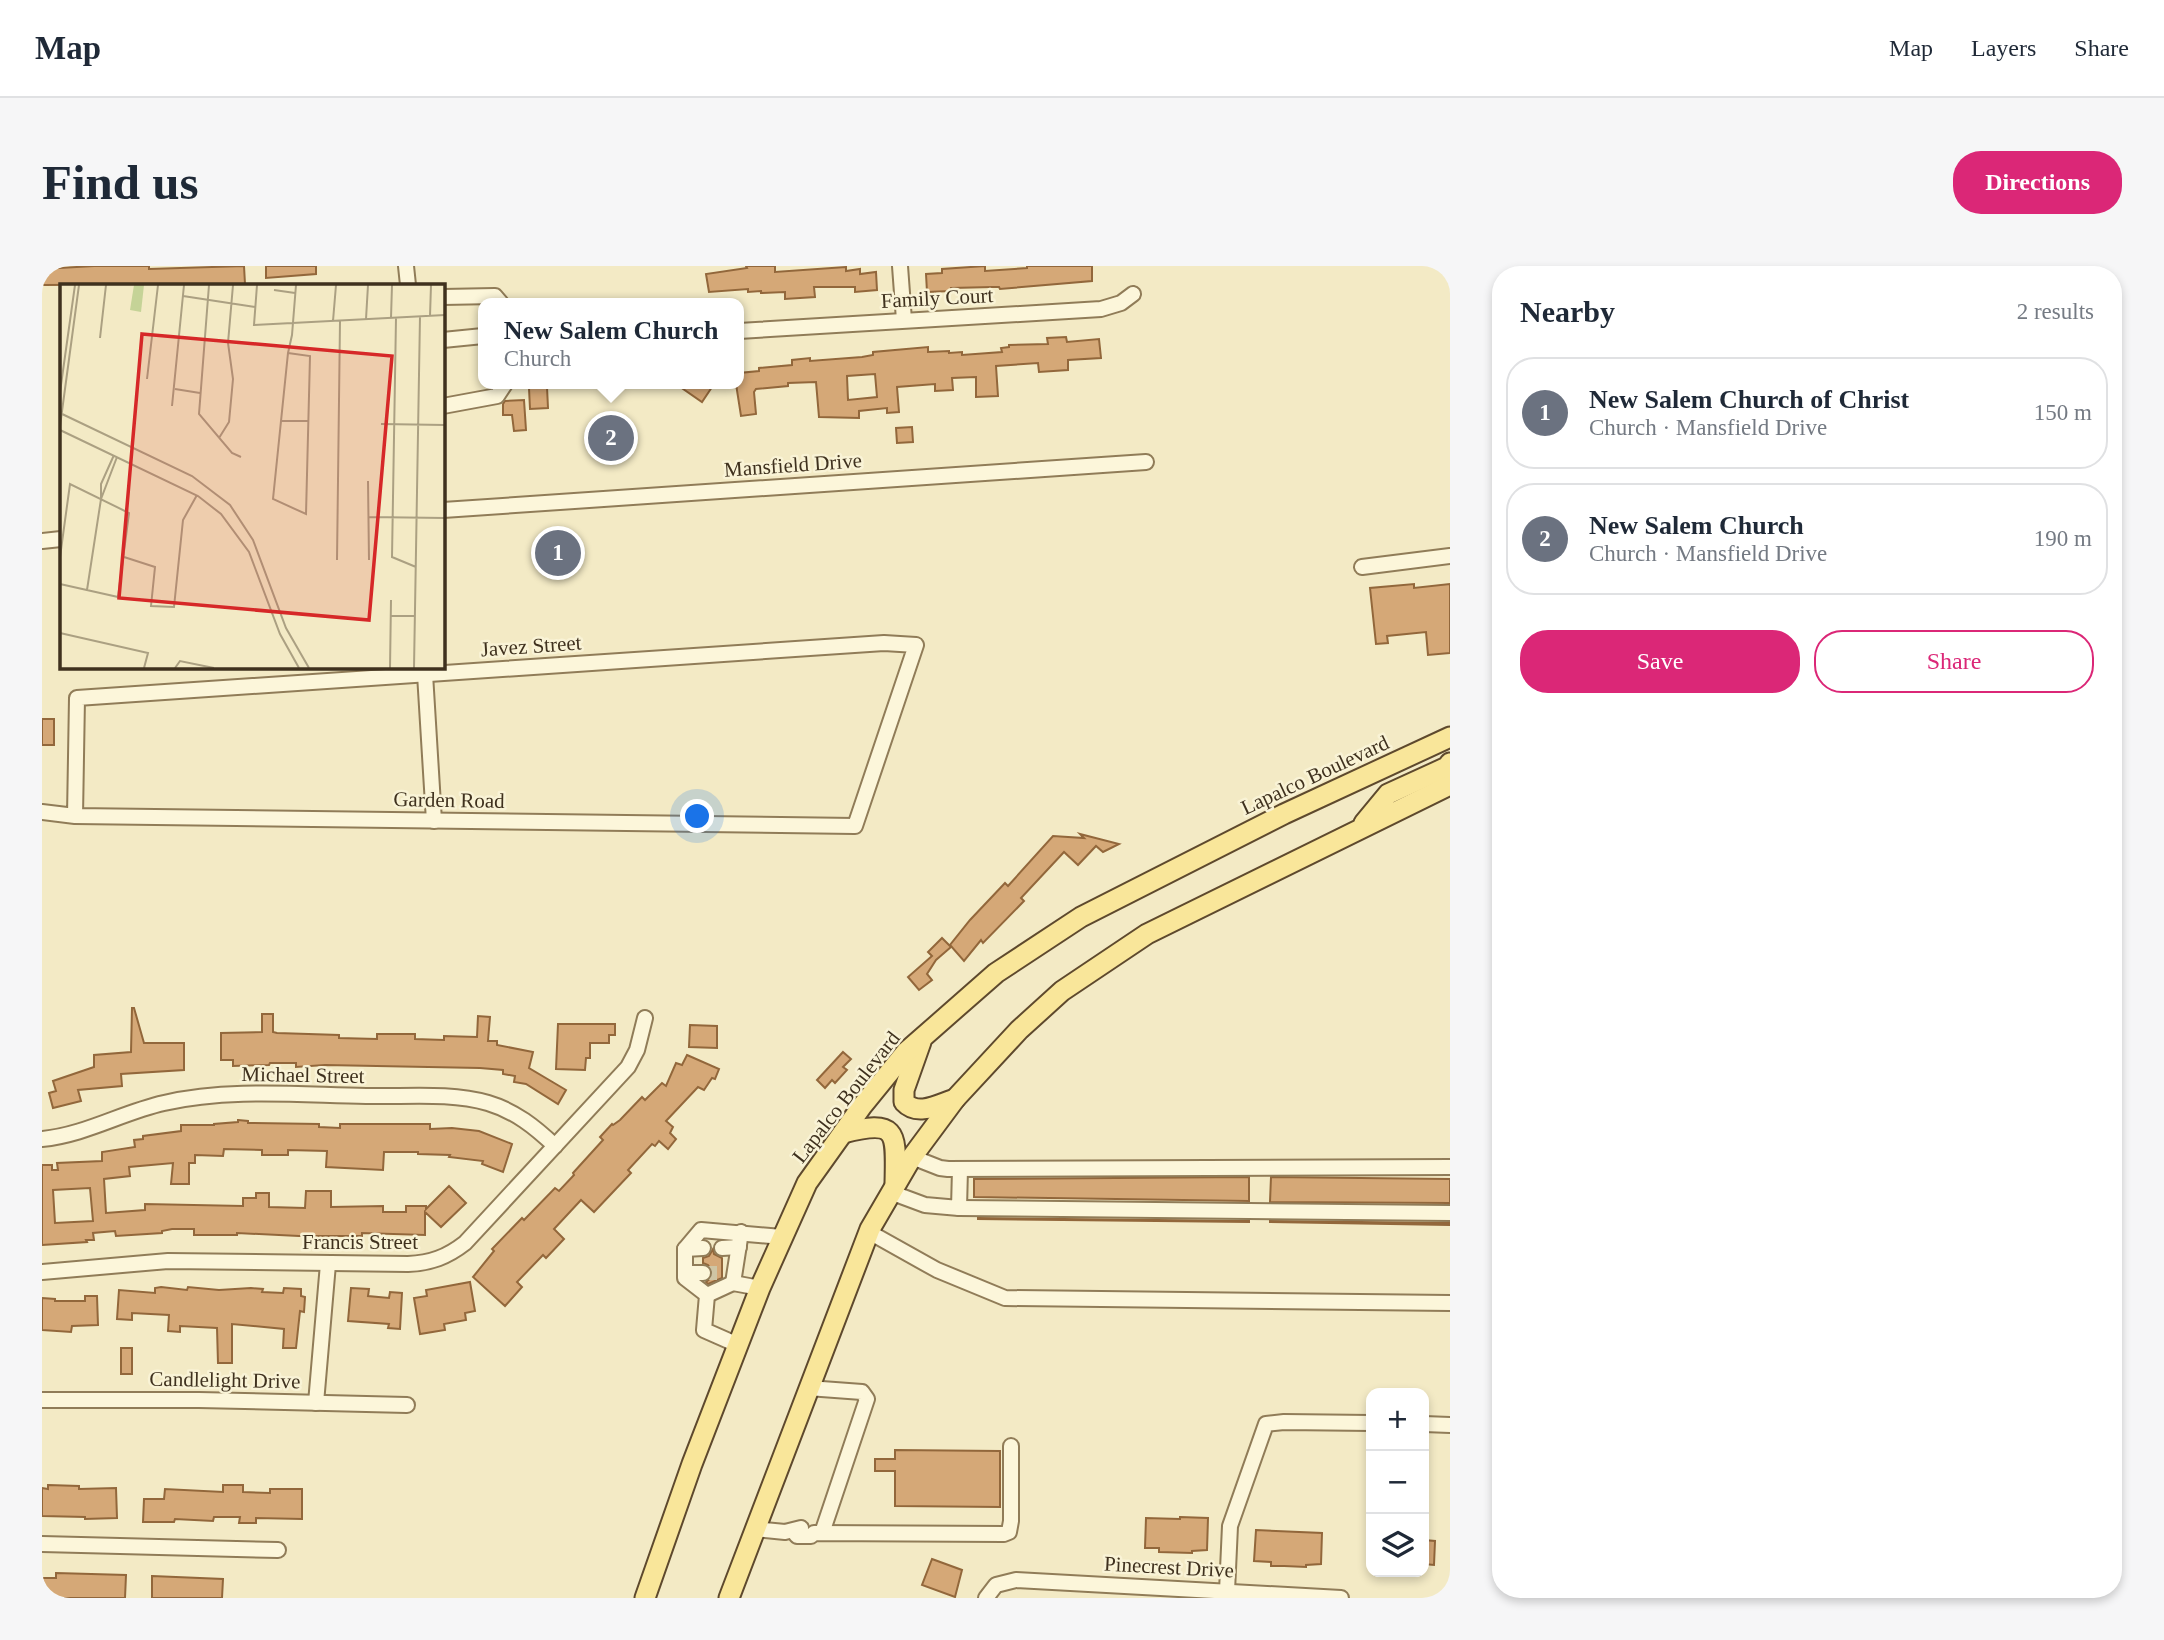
<!DOCTYPE html>
<meta charset="utf-8">
<style>
:root{--surface:#fff;--page:#f6f6f7;--text:#1f2937;--muted:#747a83;--line:#e0e1e3;--accent:#db2777}
body{margin:0;font-family:Georgia,serif;background:var(--page);color:var(--text)}
.controls{position:absolute;right:21px;bottom:21px;display:grid;overflow:hidden;border-radius:14px;box-shadow:0 4px 10px #0003}
.controls button{width:63px;height:63px;display:grid;place-items:center;padding:0;border:0;border-bottom:2px solid var(--line);background:var(--surface);color:var(--text);font:35px sans-serif}
.you{position:absolute;left:656px;top:551px;width:24px;height:24px;margin:-18px;border:5px solid #fff;border-radius:50%;background:#1a73e8;box-shadow:0 0 0 10px #1a73e833}
.badge{display:grid;place-items:center;width:46px;height:46px;border-radius:50%;background:var(--accent);color:#fff;font-size:23px;font-weight:700}
.pin{position:absolute;translate:-50% -50%;border:4px solid #fff;box-shadow:0 2px 7px #0006}
.popup{position:absolute;left:436px;top:32px;width:266px;height:91px;box-sizing:border-box;display:grid;place-content:center;border-radius:14px;background:var(--surface);filter:drop-shadow(0 2px 5px #0005);font-size:23px;white-space:nowrap;color:var(--muted)}
.popup b{font-size:26px;color:var(--text)}
.popup::after{content:'';position:absolute;left:50%;top:100%;margin-left:-14px;border:14px solid transparent;border-top-color:var(--surface)}
.list{margin:0;padding:0;list-style:none}
h2{display:flex;justify-content:space-between;align-items:center;height:91px;margin:0;padding:0 28px;font-size:30px}
h2 small{font-size:23px;font-weight:400;color:var(--muted)}
.list li{display:grid;grid-template-columns:46px 1fr auto;gap:21px;align-items:center;box-sizing:border-box;height:112px;margin:0 14px 14px;padding:0 14px;border:2px solid var(--line);border-radius:28px}
.list b{display:block;font-size:26px;white-space:nowrap}
.list p{margin:0;font-size:23px;white-space:nowrap;color:var(--muted)}
.list em{font-size:23px;font-style:normal;color:var(--muted)}
.actions{display:flex;gap:14px;padding:21px 28px}
.actions a{flex:1;padding:16px 0;border:2px solid var(--accent);border-radius:28px;text-align:center;font-size:24px;color:var(--accent)}
.actions .main{background:var(--accent);color:#fff}
.icon{flex:none;width:38px;height:38px;fill:none;stroke:currentColor;stroke-width:2;stroke-linecap:round;stroke-linejoin:round}
.map{position:relative;flex:none;width:1408px;height:1332px;overflow:hidden;border-radius:28px}
header{display:flex;align-items:center;gap:42px;box-sizing:border-box;height:98px;padding:0 35px;background:var(--surface);border-bottom:2px solid var(--line)}
header strong{font-size:33px}
nav{display:flex;gap:38px;margin-inline-start:auto;font-size:24px}
.intro{display:flex;align-items:center;justify-content:space-between;box-sizing:border-box;height:168px;padding:0 42px}
h1{margin:0;font-size:49px}
.button{padding:18px 32px;border-radius:28px;background:var(--accent);color:#fff;font-size:24px;font-weight:700}
main{display:flex;gap:42px;padding:0 42px}
aside{flex:1;background:var(--surface);border-radius:28px;box-shadow:0 4px 10px #0003}
.map>svg:first-child{display:block}
.building{fill:#d5a877;stroke:#92673b;stroke-width:2;fill-rule:evenodd}
.lines{fill:none;stroke-linecap:round;stroke-linejoin:round}
.minor-tunnel{stroke:#cfc5a4;stroke-width:14;stroke-dasharray:14 7;stroke-linecap:butt}
.minor-casing{stroke:#907c58;stroke-width:18}
.major-casing{stroke:#5e492d;stroke-width:23}
.minor{stroke:#fcf6da;stroke-width:14}
.major{stroke:#f9e69a;stroke-width:19}
.labels{text-anchor:middle;stroke-width:5;stroke-linejoin:round;paint-order:stroke}
.street-label{font-size:21px;fill:#3f311e;stroke:#f9f3d6}
.inset-road{fill:none;stroke:#aba082;stroke-width:2}
.view{fill:#d62828;fill-opacity:0.15;stroke:#d62828;stroke-width:3.5}
.inset-edge{fill:none;stroke:#3f311e;stroke-width:3.5}
</style>
<header>
<strong>Map</strong>
<nav><a>Map</a><a>Layers</a><a>Share</a></nav>
</header>
<div class="intro"><h1>Find us</h1><a class="button">Directions</a></div>
<main>
<div class="map">
<svg width="1408" height="1332" viewBox="0 0 1408 1332">
<rect width="100%" height="100%" fill="#f3eac5"/>
<!-- building -->
<g class="building">
<path d="M52,0H107V3L202,0L203,18L0,19V3Z"/>
<path d="M224,0H274V8L224,12Z"/>
<path d="M704,0H733V6L804,1V5L818,3V8L834,6L835,24L813,26V21H772L773,31L743,33V26L719,27V25L706,26V23L667,26L664,8L705,2Z"/>
<path d="M943,0V5L985,2V0H1050V15L958,23L957,21H951L909,22V25L885,26L884,8L900,7V3Z"/>
<path d="M1024,71L1025,76L1057,73L1059,92L1026,94V104L997,106L996,97L954,100L956,130L934,131V111L910,112L911,124L893,125V118L855,121L857,146L845,147V142L817,145V152L777,151L774,116L746,117V120L714,123L712,126L714,148L699,150L694,118H697V107L717,105V102L750,99V94L768,92V95L820,91L831,89V86L886,81V86L907,85V87L920,86V89L960,86L959,82L967,81V79L1006,78L1005,72ZM833,108L835,131L806,134L805,110Z"/>
<path d="M634,118H672L660,136Z"/>
<path d="M505,121L506,142L488,143L487,122Z"/>
<path d="M482,134L484,164L472,165L470,149H461V138L463,135Z"/>
<path d="M870,161L871,176L855,177L854,162Z"/>
<path d="M1372,318V322L1408,318V387L1386,389L1384,366L1345,370L1346,377L1334,378L1328,322Z"/>
<rect x="0" y="453" width="12" height="26"/>
<path d="M1038,568L1077,578L1061,586L1054,580L1036,599L1022,586L979,632L982,635L941,677L939,674L922,695L908,679L928,654L963,617L966,620L1011,570L1042,572Z"/>
<path d="M900,672L909,681L894,694L885,708L890,714L877,724L866,711L890,690L886,686Z"/>
<path d="M90,742H92L102,777H142V804L79,808L80,820L36,824L39,835L11,842L7,827L14,825L11,815L52,801V789L89,786Z"/>
<path d="M220,748H231V766L235,767L297,769V772L335,773V768H373V773L402,774V770L435,771L436,750L448,751L446,775H455V779L491,786L487,802L524,824L516,838L484,818L472,816L473,810L461,808V804L438,802L283,799L254,801V797H228L227,799L191,800V794H179V767L220,766Z"/>
<path d="M516,758H573V769H567V777H548V792H544L543,804L514,803Z"/>
<path d="M648,759L675,760V782L647,781Z"/>
<path d="M801,786L809,793L801,801L805,804L793,817L790,814L783,822L775,814Z"/>
<path d="M645,789L677,803L673,813L670,812L662,824L656,821L624,855L631,861L628,867L634,873L626,883L617,875L613,880L610,878L586,904L589,907L552,946L539,934L512,963L522,973L504,992L501,989L475,1016L480,1021L463,1040L431,1011L452,985L450,983L480,952L482,954L513,922L517,925L532,909L531,907L561,874L558,871L570,858L571,859L578,854L600,831L603,834L620,817L624,820L634,797L640,799Z"/>
<path d="M196,854L206,855V857L277,858V861L298,862V858H388V863L410,862L437,865L470,878L461,906L440,898L441,895L407,891L408,889L376,888V886H342L341,904L284,901L285,885L246,884V889H220V884L182,883L181,890L153,889V897H147V918H129L131,897L87,901L88,910L62,913L64,947L103,944V938L201,940V932H214V927H227V941L263,942L264,925H289V941L341,940V946H364V940H384V943L407,920L424,937L399,961L383,946V969L320,967V970H257L195,967V969H152V963H130L120,965V967L74,970L73,965L51,967L52,974H44L45,976L0,979V899H10V904H16L15,897L60,895V886L93,881L92,874L101,873V870L139,865V859H172V858L196,856ZM48,922L51,955L13,957L11,924Z"/>
<path d="M1207,911V935L932,931V913Z"/>
<path d="M1229,911L1408,913V937L1228,936Z"/>
<path d="M936,952L1207,955V956L936,953Z"/>
<path d="M1228,955L1408,957V959L1228,956Z"/>
<path d="M671,983L672,988L680,992V1012L666,1018L664,1016L669,1012L671,1006L666,999L661,997V992L667,990Z"/>
<path d="M428,1016L433,1045L423,1047L424,1054L402,1058L403,1064L378,1068L372,1032L385,1030L384,1024Z"/>
<path d="M119,1021L145,1024L146,1021L177,1024L209,1022L221,1023L220,1026L241,1027L242,1022L259,1023V1030L263,1031L262,1046L258,1045L254,1082H241L242,1063L190,1058V1097H176L175,1062L138,1060V1066L126,1065L127,1049L90,1047V1054L75,1053L77,1024L113,1027V1022Z"/>
<path d="M309,1022L327,1023L326,1030L347,1032L348,1026L360,1027L358,1063L346,1062L347,1058L306,1055Z"/>
<path d="M43,1030H55L56,1059L30,1060L29,1066L0,1064V1032L13,1033V1035H43Z"/>
<rect x="79" y="1082" width="11" height="26"/>
<path d="M853,1184L958,1185V1241L853,1240V1205H833V1193H853Z"/>
<path d="M6,1219L37,1220V1223L74,1222L75,1252L43,1253V1251L0,1250V1222L6,1223Z"/>
<path d="M181,1219H201V1226L228,1227V1223H260V1253L214,1252V1257H197L198,1251H172L171,1255L133,1253L132,1256H101L102,1233H122L123,1223L181,1226Z"/>
<path d="M1138,1251L1166,1252L1165,1284L1150,1285V1287L1117,1286V1282H1103L1104,1252L1138,1253Z"/>
<path d="M1214,1264L1280,1267L1279,1298L1264,1299V1301L1242,1300H1229V1296L1212,1295Z"/>
<path d="M1382,1274L1393,1275L1392,1299L1382,1298Z"/>
<path d="M890,1293L920,1304L913,1331L880,1319Z"/>
<path d="M14,1307L84,1309L83,1332H0V1312H14Z"/>
<path d="M110,1310L181,1313L180,1332H110Z"/>
</g>
<g class="lines">
<!-- minor-tunnel -->
<path class="minor-tunnel" d="M661,1007H680"/>
<defs>
<g id="minor">
<path d="M364,0L366,19"/>
<path d="M858,0L862,54"/>
<path d="M401,31L453,30L459,37"/>
<path d="M697,65L1059,43L1079,37L1091,28"/>
<path d="M401,74L441,70"/>
<path d="M401,140L455,130L463,118"/>
<path d="M401,244L1104,196"/>
<path d="M0,275L19,273"/>
<path d="M1320,301L1408,290"/>
<path d="M383,408L392,555"/>
<path d="M0,546L33,550L813,560L874,379L842,377L35,432L33,550"/>
<path d="M0,873C43,869 81,846 122,837C187,822 258,829 324,830C364,831 408,826 446,837C473,845 493,861 513,880"/>
<path d="M870,891L898,902L906,903L1408,901"/>
<path d="M848,926L883,939L917,942L918,903"/>
<path d="M917,942L1408,947"/>
<path d="M827,966L895,1004L963,1032L1408,1037"/>
<path d="M680,982L697,981"/>
<path d="M643,983L661,982"/>
<path d="M0,1006L126,995L366,998C389,997 405,991 423,977L586,801L595,784L603,752"/>
<path d="M643,1007H661"/>
<path d="M691,1017L699,966"/>
<path d="M665,1029L691,1017L718,1022"/>
<path d="M696,1079L662,1064L665,1029L643,1012V983L659,964L740,971"/>
<path d="M766,1122L820,1126L825,1133L780,1267"/>
<path d="M0,1134H157L365,1139"/>
<path d="M274,1137L286,998"/>
<path d="M1382,1158L1408,1159"/>
<path d="M713,1263L743,1266L759,1262"/>
<path d="M751,1265L755,1270H769L772,1267L962,1268L967,1266L969,1255V1180"/>
<path d="M0,1278L236,1284"/>
<path d="M1185,1325L1188,1260L1224,1158L1242,1156L1329,1157"/>
<path d="M944,1332L954,1319L974,1314L1299,1332"/>
</g>
<g id="major">
<path d="M1322,557L1346,528L1405,501L1408,497"/>
<path d="M879,776L862,824V836C876,851 897,838 913,833"/>
<path d="M801,867C857,853 854,866 853,917"/>
<path d="M603,1332L650,1198L718,1022L765,917L820,840L864,786L954,707L1039,651L1242,548L1408,471"/>
<path d="M687,1332L828,963L870,891L913,833L977,764L1020,725L1105,668L1408,519"/>
</g>
</defs>
<!-- minor casing -->
<use href="#minor" class="minor-casing"/>
<!-- major casing -->
<use href="#major" class="major-casing"/>
<!-- minor -->
<use href="#minor" class="minor"/>
<!-- major -->
<use href="#major" class="major"/>
</g>
<g class="labels">
<!-- street labels -->
<g class="street-label">
<text transform="translate(895 32) rotate(-3)" y="7">Family Court</text>
<text transform="translate(751 199) rotate(-4)" y="7">Mansfield Drive</text>
<text transform="translate(489 380) rotate(-4)" y="7">Javez Street</text>
<text transform="translate(1273 509) rotate(-25)" y="7">Lapalco Boulevard</text>
<text transform="translate(407 534) rotate(1)" y="7">Garden Road</text>
<text transform="translate(261 809) rotate(1)" y="7">Michael Street</text>
<text transform="translate(804 831) rotate(-52)" y="7">Lapalco Boulevard</text>
<text x="318" y="983">Francis Street</text>
<text transform="translate(183 1114) rotate(1)" y="7">Candlelight Drive</text>
<text transform="translate(1127 1301) rotate(3)" y="7">Pinecrest Drive</text>
</g>
</g>
<!-- overview -->
<g transform="translate(18 18)">
<rect width="385" height="385" fill="#f3eac5"/>
<path d="M74,1H84L81,28L70,26Z" fill="#c5d397"/>
<path class="inset-road" d="M149,1L139,130L172,169L181,173M197,1L194,41L385,31M214,6L235,9M123,12L195,23M370,32L371,1M331,34L332,1M336,34L332,273L356,283M306,35L308,1M273,37L276,1M40,54L46,1M228,69L250,72L246,230L213,215L228,69L232,51L236,1M87,95L98,1M115,105L140,109M0,108L15,1M112,122L124,1M0,129L132,192L170,221L193,256L226,344L249,384M221,137H249M321,140L385,141M0,142L19,1M0,146L138,212L161,230L189,268L220,350L239,384M159,154L169,138L173,95L168,59L173,1M308,197L309,276M41,215V200L54,171M308,233L385,234M0,273L10,200L69,229L58,313L0,300M64,273L95,283L91,322L114,323L123,236L137,211M277,276L280,37M27,306L41,215L57,173M331,332H355M0,349L88,369L84,384M115,384L120,377L154,384M330,384L331,316M354,384L360,32"/>
<path class="view" d="M82,50L332,72L309,336L59,314Z"/>
<rect width="385" height="385" class="inset-edge"/>
</g>
</svg>
<div class="controls">
<button>+</button>
<button>−</button>
<button><svg class="icon" aria-label="layers" viewBox="0 0 24 24"><path d="M12 4l9 5-9 5-9-5zM3 14l9 5 9-5"/></svg></button>
</div>
<div class="you"></div>
<div class="pin badge" style="left:516px;top:287px;background:#6b7280">1</div>
<div class="pin badge" style="left:569px;top:172px;background:#6b7280">2</div>
<div class="popup"><b>New Salem Church</b>Church</div>
</div>
<aside>
<h2>Nearby<small>2 results</small></h2>
<ul class="list">
<li><span class="badge" style="background:#6b7280">1</span><div><b>New Salem Church of Christ</b><p>Church · Mansfield Drive</p></div><em>150 m</em></li>
<li><span class="badge" style="background:#6b7280">2</span><div><b>New Salem Church</b><p>Church · Mansfield Drive</p></div><em>190 m</em></li>
</ul>
<div class="actions"><a class="main">Save</a><a>Share</a></div>
</aside>
</main>
